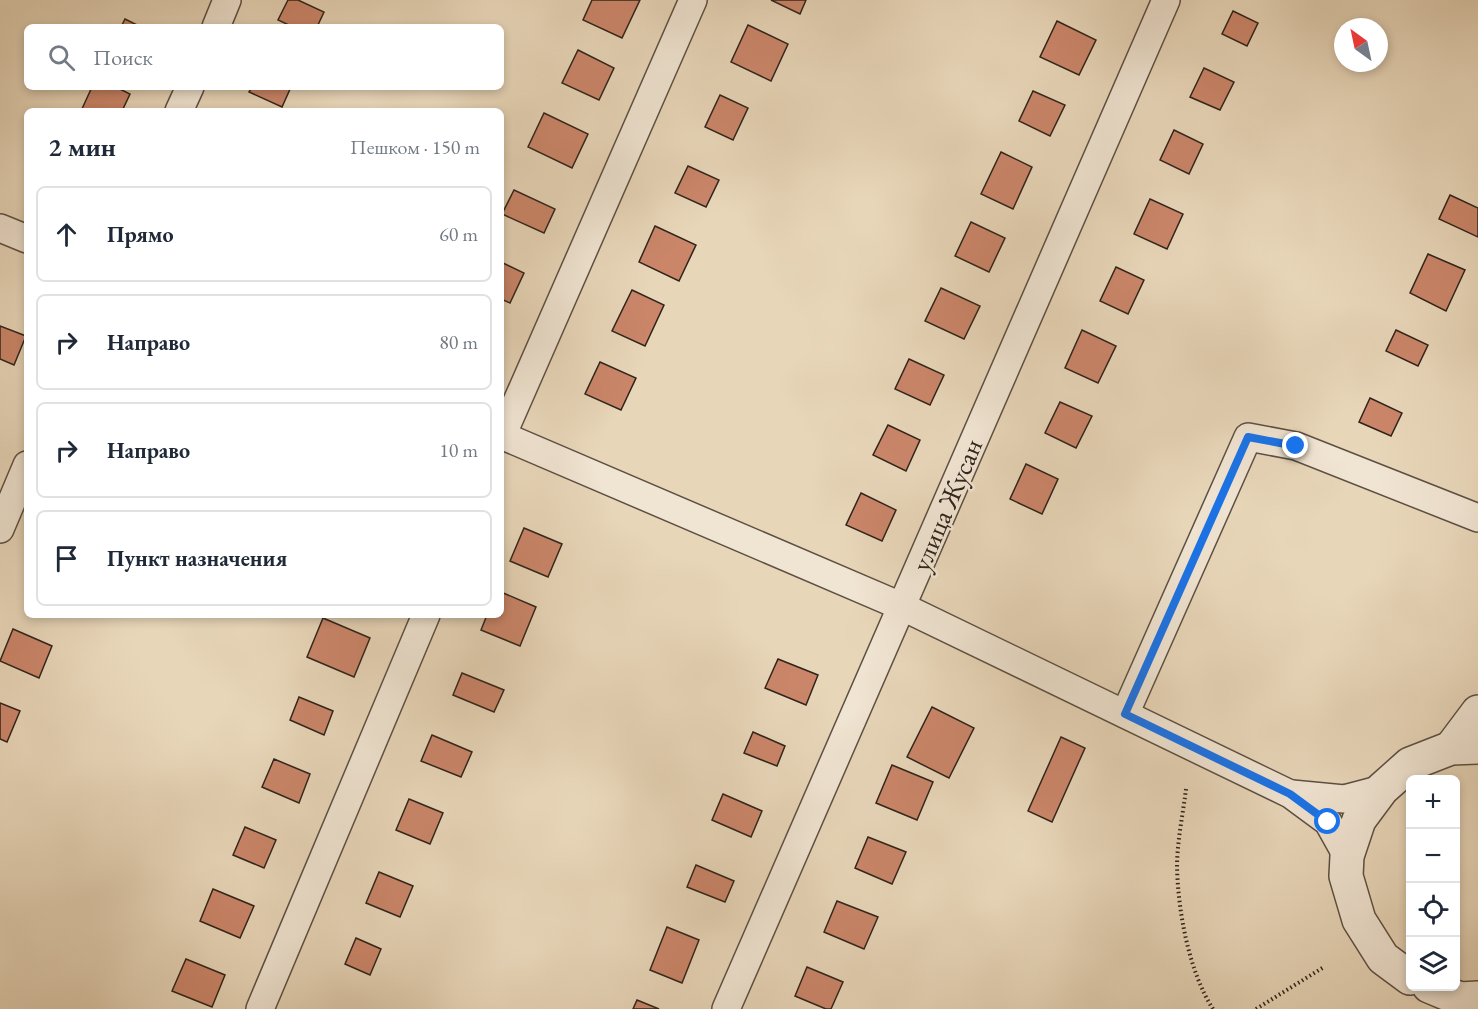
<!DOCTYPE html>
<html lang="ru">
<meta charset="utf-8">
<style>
:root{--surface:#fff;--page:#f6f6f7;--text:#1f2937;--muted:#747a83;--line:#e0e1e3}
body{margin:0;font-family:"EB Garamond",serif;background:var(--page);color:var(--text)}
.controls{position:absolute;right:18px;bottom:18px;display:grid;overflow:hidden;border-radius:9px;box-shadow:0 3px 9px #0003}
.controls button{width:54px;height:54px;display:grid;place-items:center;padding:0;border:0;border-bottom:2px solid var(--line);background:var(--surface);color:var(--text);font:30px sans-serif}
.compass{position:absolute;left:1334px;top:18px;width:54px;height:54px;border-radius:50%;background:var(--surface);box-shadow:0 3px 9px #0003;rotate:327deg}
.stop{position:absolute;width:18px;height:18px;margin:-14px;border:4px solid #1a73e8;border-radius:50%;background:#fff}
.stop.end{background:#1a73e8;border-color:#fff;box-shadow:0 2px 6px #0008}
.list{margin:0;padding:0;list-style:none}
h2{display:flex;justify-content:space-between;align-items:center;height:78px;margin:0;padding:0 24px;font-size:26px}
h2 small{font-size:20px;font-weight:400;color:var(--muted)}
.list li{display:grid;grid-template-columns:39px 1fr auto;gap:18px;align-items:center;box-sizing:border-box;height:96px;margin:0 12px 12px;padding:0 12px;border:2px solid var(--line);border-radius:9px}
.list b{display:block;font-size:22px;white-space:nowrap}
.list em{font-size:20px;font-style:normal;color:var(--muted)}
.icon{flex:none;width:33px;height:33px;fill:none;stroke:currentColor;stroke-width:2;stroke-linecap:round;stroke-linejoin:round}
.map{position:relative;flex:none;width:1478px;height:1009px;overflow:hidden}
.search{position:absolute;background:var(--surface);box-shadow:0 3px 9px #0003;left:24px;top:24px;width:480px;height:66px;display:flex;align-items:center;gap:15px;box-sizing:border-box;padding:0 21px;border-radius:9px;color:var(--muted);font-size:22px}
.panel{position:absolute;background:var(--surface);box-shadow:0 3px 9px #0003;left:24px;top:108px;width:480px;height:510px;border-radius:9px}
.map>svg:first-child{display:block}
.building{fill:#cb866a;stroke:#2f241c;stroke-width:1.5}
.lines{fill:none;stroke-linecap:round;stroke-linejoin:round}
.minor-casing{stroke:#5d5043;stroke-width:30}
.tertiary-casing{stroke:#5d5043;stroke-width:36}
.path{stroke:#2f241c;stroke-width:4;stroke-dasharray:1.5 3;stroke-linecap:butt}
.minor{stroke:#f0e4d2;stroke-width:27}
.tertiary{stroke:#f0e4d2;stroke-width:33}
.route{stroke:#1a73e8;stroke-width:8}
.labels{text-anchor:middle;stroke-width:5;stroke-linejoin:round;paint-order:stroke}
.street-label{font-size:27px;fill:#2f241c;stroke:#f0e4d2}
</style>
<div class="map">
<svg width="1478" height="1009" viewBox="0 0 1478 1009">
<rect width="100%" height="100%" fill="#e8d6b9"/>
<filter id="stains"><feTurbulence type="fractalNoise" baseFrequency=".00333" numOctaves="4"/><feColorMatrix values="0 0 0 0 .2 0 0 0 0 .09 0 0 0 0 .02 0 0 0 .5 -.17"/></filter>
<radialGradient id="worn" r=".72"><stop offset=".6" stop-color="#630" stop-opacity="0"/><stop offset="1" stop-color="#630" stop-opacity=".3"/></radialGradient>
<!-- building -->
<g class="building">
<path d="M288,0H298L324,12L317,27H293L278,20Z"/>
<path d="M592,0H640L622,38L583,20Z"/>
<path d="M771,0H806L800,14Z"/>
<path d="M1233,11L1258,23L1247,46L1222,34Z"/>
<path d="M125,19L141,27H121Z"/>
<path d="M1057,21L1096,40L1079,75L1040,57Z"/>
<path d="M748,25L788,44L771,81L731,62Z"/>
<path d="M578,50L614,68L599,100L562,83Z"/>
<path d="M1204,68L1234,82L1220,110L1190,97Z"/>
<path d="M92,87H116L130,94L122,111H81Z"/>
<path d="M252,87H291L282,107L249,92Z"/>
<path d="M1033,91L1065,105L1050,136L1019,121Z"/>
<path d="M720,95L748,108L733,140L705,127Z"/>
<path d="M544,113L588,134L572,168L528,147Z"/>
<path d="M1174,130L1203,144L1189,174L1160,160Z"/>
<path d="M1001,152L1032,167L1013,209L981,194Z"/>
<path d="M688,166L719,180L706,207L675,193Z"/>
<path d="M514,190L555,209L544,233L502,214Z"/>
<path d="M1450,195L1478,208V237L1439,219Z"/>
<path d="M1150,199L1183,214L1167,249L1134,234Z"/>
<path d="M971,222L1005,238L989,272L955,256Z"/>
<path d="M655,226L696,245L679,281L639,262Z"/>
<path d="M1428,254L1465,270L1446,311L1410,293Z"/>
<path d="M501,262L524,273L510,303L501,299Z"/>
<path d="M1116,267L1144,280L1128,314L1100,301Z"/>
<path d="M941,288L980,306L964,339L925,321Z"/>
<path d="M632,290L664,305L645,346L612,331Z"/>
<path d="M0,326L26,336L14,365L0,359Z"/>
<path d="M1082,330L1116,346L1098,383L1065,368Z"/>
<path d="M1396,330L1428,345L1418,366L1386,351Z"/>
<path d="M909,359L944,375L930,405L895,389Z"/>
<path d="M600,362L636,378L621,410L585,394Z"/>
<path d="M1370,398L1402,413L1391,436L1359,422Z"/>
<path d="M1060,402L1092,416L1076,448L1045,433Z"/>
<path d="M888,425L920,440L906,471L873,455Z"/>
<path d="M1026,464L1058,479L1042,514L1010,499Z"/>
<path d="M861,493L896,510L882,541L846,525Z"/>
<path d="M524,528L562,544L548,577L510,561Z"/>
<path d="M501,592L536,607L520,646L481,630L487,615H501Z"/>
<path d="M323,618L370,638L354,677L307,657Z"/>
<path d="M13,629L52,646L39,678L0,661Z"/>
<path d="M778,659L818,675L806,705L765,688Z"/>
<path d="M462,673L504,690L494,712L453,695Z"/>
<path d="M299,697L333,711L324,735L290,720Z"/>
<path d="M0,703L20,711L7,742L0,739Z"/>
<path d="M932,707L974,728L949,778L907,757Z"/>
<path d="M753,732L785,746L777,766L744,753Z"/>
<path d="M432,735L472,752L461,777L421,761Z"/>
<path d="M1061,737L1085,748L1052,822L1028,811Z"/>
<path d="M274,759L310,774L299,803L262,787Z"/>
<path d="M892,765L933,782L917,820L876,803Z"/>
<path d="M723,794L762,811L751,837L712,820Z"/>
<path d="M409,799L443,813L430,844L396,830Z"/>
<path d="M245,827L276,840L264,868L233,855Z"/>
<path d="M868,837L906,852L892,884L855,868Z"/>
<path d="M696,865L734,881L725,902L687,887Z"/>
<path d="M379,872L413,886L400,917L366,903Z"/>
<path d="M213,889L254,906L240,938L200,921Z"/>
<path d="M837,901L878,917L864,949L824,932Z"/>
<path d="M667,927L699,940L682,983L650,970Z"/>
<path d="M356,938L381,949L370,975L345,964Z"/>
<path d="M186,959L225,975L212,1007L172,991Z"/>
<path d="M807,967L843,982L831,1009H826L795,996Z"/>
<path d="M637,1000L659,1009H633Z"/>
</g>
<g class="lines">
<defs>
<g id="minor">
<path d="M216,27L227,0"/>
<path d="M179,111L190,87"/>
<path d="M0,228L27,239"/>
<path d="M501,435L903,607L1290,794L1328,822L1347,856"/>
<path d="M501,438L693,0"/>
<path d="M0,529L27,465"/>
<path d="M1125,714L1248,437L1296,446L1478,518"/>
<path d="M1292,794L1344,799L1382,789"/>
<path d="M260,1009L426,615"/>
<path d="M726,1009L1166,0"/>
</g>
<g id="tertiary">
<path d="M1451,748L1478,712"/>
<path d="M1410,978L1383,958L1359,920L1346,876L1347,856L1359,820L1382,789L1410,764L1451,748L1478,747"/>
<path d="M1429,986L1460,999L1478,998"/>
</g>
</defs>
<!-- minor casing -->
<use href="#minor" class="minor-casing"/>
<!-- tertiary casing -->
<use href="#tertiary" class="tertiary-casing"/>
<!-- path -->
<g class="path">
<path d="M1186,789C1183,814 1177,842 1177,867C1178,911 1189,972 1213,1009"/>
<path d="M1256,1009L1324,967"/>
</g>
<!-- minor -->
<use href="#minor" class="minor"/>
<!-- tertiary -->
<use href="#tertiary" class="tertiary"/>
</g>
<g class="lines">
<!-- route -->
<path class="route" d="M1296,446L1248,437L1125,714L1290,794L1328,822"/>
</g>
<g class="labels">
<!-- street labels -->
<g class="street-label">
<text transform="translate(947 505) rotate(-67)" y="9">улица Жусан</text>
</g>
</g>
<rect width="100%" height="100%" filter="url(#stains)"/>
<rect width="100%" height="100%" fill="url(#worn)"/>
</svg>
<div class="controls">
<button>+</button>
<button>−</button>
<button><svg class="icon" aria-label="locate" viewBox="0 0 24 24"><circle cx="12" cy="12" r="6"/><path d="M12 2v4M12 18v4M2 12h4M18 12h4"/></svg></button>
<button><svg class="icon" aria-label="layers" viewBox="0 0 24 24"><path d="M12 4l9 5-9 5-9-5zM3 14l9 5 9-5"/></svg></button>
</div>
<svg class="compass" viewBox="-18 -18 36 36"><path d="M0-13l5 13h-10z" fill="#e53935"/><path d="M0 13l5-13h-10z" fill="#747a83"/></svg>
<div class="stop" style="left:1328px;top:822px"></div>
<div class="stop end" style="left:1296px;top:446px"></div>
<div class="search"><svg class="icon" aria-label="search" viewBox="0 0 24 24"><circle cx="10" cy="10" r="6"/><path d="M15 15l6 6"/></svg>Поиск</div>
<section class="panel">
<h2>2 мин<small>Пешком · 150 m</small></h2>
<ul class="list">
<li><svg class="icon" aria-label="ahead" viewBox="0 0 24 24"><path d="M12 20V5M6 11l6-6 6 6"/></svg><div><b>Прямо</b></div><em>60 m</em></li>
<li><svg class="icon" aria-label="right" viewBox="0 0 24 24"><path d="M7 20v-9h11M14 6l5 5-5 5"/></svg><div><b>Направо</b></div><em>80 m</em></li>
<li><svg class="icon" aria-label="right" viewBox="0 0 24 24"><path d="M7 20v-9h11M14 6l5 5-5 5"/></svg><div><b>Направо</b></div><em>10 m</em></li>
<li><svg class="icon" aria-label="arrive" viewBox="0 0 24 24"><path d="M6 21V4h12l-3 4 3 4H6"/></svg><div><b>Пункт назначения</b></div></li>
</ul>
</section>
</div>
